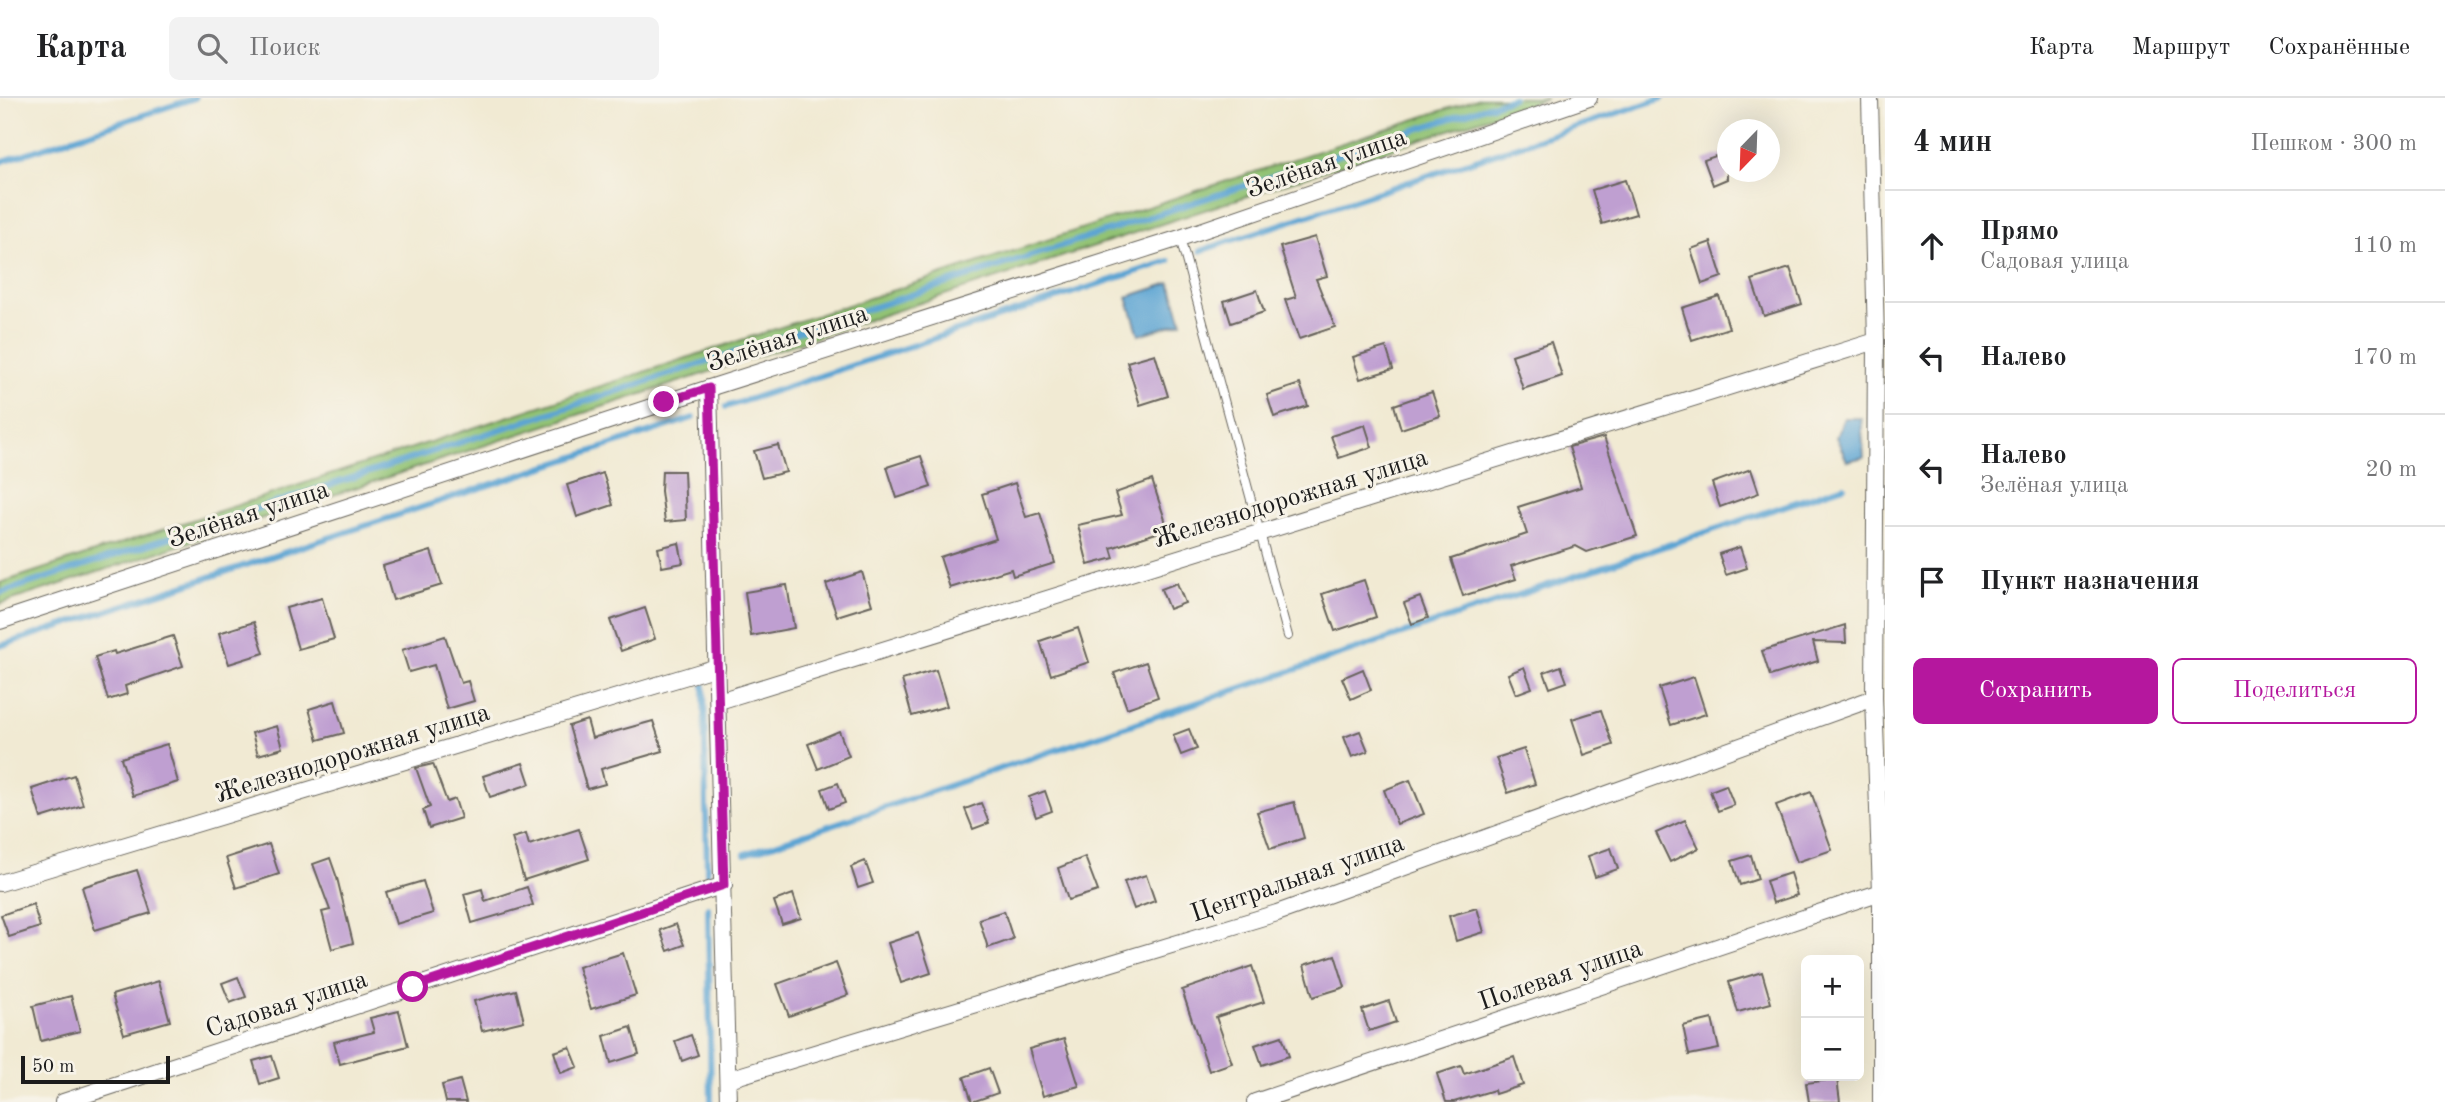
<!DOCTYPE html>
<html lang="ru">
<meta charset="utf-8">
<style>
:root{--surface:#fff;--page:#f2f2f2;--text:#202124;--muted:#757577;--line:#e0e0e0;--accent:#b5179e}
body{margin:0;font-family:"Old Standard TT",serif;background:var(--page);color:var(--text)}
.controls{position:absolute;right:21px;bottom:21px;display:grid;overflow:hidden;border-radius:10px;box-shadow:0 7px 28px #0002}
.controls button{width:63px;height:63px;display:grid;place-items:center;padding:0;border:0;border-bottom:2px solid var(--line);background:var(--surface);color:var(--text);font:35px sans-serif}
.compass{position:absolute;left:1717px;top:21px;width:63px;height:63px;border-radius:50%;background:var(--surface);box-shadow:0 7px 28px #0002;rotate:203deg}
.scale{position:absolute;left:21px;bottom:18px;width:149px;box-sizing:border-box;padding-left:7px;border:4px solid #1c1c1c;border-top:0;font-size:19px;line-height:24px;white-space:nowrap;color:#1c1c1c;-webkit-text-stroke:5px #f7f3e8;paint-order:stroke}
.stop{position:absolute;width:21px;height:21px;margin:-16px;border:5px solid #b5179e;border-radius:50%;background:#fff}
.stop.end{background:#b5179e;border-color:#fff;box-shadow:0 2px 7px #0008}
.list{margin:0;padding:0;list-style:none}
h2{display:flex;justify-content:space-between;align-items:center;height:91px;margin:0;padding:0 28px;font-size:30px}
h2 small{font-size:23px;font-weight:400;color:var(--muted)}
.list li{display:grid;grid-template-columns:46px 1fr auto;gap:21px;align-items:center;box-sizing:border-box;height:112px;padding:0 28px;border-top:2px solid var(--line)}
.list b{display:block;font-size:26px;white-space:nowrap}
.list p{margin:0;font-size:23px;white-space:nowrap;color:var(--muted)}
.list em{font-size:23px;font-style:normal;color:var(--muted)}
.actions{display:flex;gap:14px;padding:21px 28px}
.actions a{flex:1;padding:16px 0;border:2px solid var(--accent);border-radius:10px;text-align:center;font-size:24px;color:var(--accent)}
.actions .main{background:var(--accent);color:#fff}
.icon{flex:none;width:38px;height:38px;fill:none;stroke:currentColor;stroke-width:2;stroke-linecap:round;stroke-linejoin:round}
.map{position:relative;flex:none;width:1885px;height:1004px;overflow:hidden}
header{display:flex;align-items:center;gap:42px;box-sizing:border-box;height:98px;padding:0 35px;background:var(--surface);border-bottom:2px solid var(--line)}
header strong{font-size:33px}
nav{display:flex;gap:38px;margin-inline-start:auto;font-size:24px}
.search{width:490px;height:63px;background:var(--page);display:flex;align-items:center;gap:18px;box-sizing:border-box;padding:0 24px;border-radius:10px;color:var(--muted);font-size:26px}
main{display:flex}
aside{flex:1;background:var(--surface)}
.map>svg:first-child{display:block}
.green{fill:#92c374;stroke:#577048;stroke-width:2}
.water{fill:#5ca4d3;stroke:#3c6078;stroke-width:2}
.lines{fill:none;stroke-linecap:round;stroke-linejoin:round}
.stream{stroke:#5ca4d3;stroke-width:6}
.building{fill:#bf9fd1}
.service-casing{stroke:#67645c;stroke-width:10}
.minor-casing{stroke:#67645c;stroke-width:18}
.service{stroke:#fff;stroke-width:8}
.minor{stroke:#fff;stroke-width:16}
.route{stroke:#b5179e;stroke-width:9}
.labels{text-anchor:middle;stroke-width:6;stroke-linejoin:round;paint-order:stroke}
.street-label{font-size:26px;fill:#1c1c1c;stroke:#f7f3e8}
</style>
<header>
<strong>Карта</strong>
<div class="search"><svg class="icon" aria-label="search" viewBox="0 0 24 24"><circle cx="10" cy="10" r="6"/><path d="M15 15l6 6"/></svg>Поиск</div>
<nav><a>Карта</a><a>Маршрут</a><a>Сохранённые</a></nav>
</header>
<main>
<div class="map">
<svg width="1885" height="1004" viewBox="0 0 1885 1004">
<rect width="100%" height="100%" fill="#f7f3e8"/>
<filter id="ink" filterUnits="userSpaceOnUse"><feTurbulence type="fractalNoise" baseFrequency=".0143" numOctaves="2"/><feDisplacementMap in="SourceGraphic" scale="14" xChannelSelector="R" yChannelSelector="G"/><feConvolveMatrix kernelMatrix="1 2 1 2 8 2 1 2 1" color-interpolation-filters="sRGB"/></filter>
<filter id="wash" filterUnits="userSpaceOnUse"><feTurbulence type="fractalNoise" baseFrequency=".00686" numOctaves="4" result="noise"/><feDisplacementMap in="SourceGraphic" scale="28" xChannelSelector="R" yChannelSelector="G"/><feGaussianBlur stdDeviation="1.57" result="paint"/><feColorMatrix in="noise" values="0 0 0 0 0 0 0 0 0 0 0 0 0 0 0 0 0 1.4 0 .05"/><feComposite in="paint" operator="in"/></filter>
<g filter="url(#wash)">
<rect width="100%" height="100%" fill="#f1ead3"/>
<!-- green -->
<path class="green" d="M1480,0H1547L0,506V485Z"/>
<!-- water -->
<g class="water">
<path d="M1170,185L1182,224L1139,237L1127,199Z"/>
<path d="M1844,320H1861L1864,359L1847,363L1836,339Z"/>
</g>
<g class="lines">
<!-- stream -->
<g class="stream">
<path d="M0,64L195,0"/>
<path d="M1200,153L1663,0"/>
<path d="M726,309L1169,163"/>
<path d="M0,495L1513,0"/>
<path d="M0,548L693,320"/>
<path d="M704,588L707,775"/>
<path d="M745,756L1844,388"/>
<path d="M708,809L711,1004"/>
</g>
</g>
<g id="blocks">
<!-- building -->
<g class="building">
<path d="M1727,54V81L1713,87L1704,62Z"/>
<path d="M1625,82L1636,116L1602,126L1592,92Z"/>
<path d="M1315,139L1327,178L1316,181L1335,229L1299,241L1285,202L1296,199L1280,149Z"/>
<path d="M1711,144L1722,179L1702,186L1691,151Z"/>
<path d="M1790,170L1802,206L1764,218L1752,182Z"/>
<path d="M1257,192L1264,214L1231,225L1224,203Z"/>
<path d="M1719,198L1729,230L1692,242L1682,210Z"/>
<path d="M1551,244L1562,278L1523,291L1512,257Z"/>
<path d="M1386,249L1393,271L1360,281L1353,259Z"/>
<path d="M1155,256L1168,298L1140,307L1127,264Z"/>
<path d="M1300,286L1308,308L1274,319L1267,297Z"/>
<path d="M1432,294L1440,318L1401,331L1394,307Z"/>
<path d="M1365,327L1372,349L1339,360L1331,338Z"/>
<path d="M1604,339L1637,438L1587,454L1576,448L1511,468L1516,481L1463,498L1451,461L1527,436L1518,409L1581,389L1569,349Z"/>
<path d="M778,347L786,374L762,380L754,353Z"/>
<path d="M921,358L931,389L897,400L887,369Z"/>
<path d="M1751,371L1759,395L1720,409L1712,385Z"/>
<path d="M662,373H684L686,422L665,424L661,393Z"/>
<path d="M603,375L613,407L577,419L567,387Z"/>
<path d="M1152,382L1168,431L1111,450L1114,460L1088,467L1078,427L1122,417L1115,395Z"/>
<path d="M1015,385L1026,419L1040,415L1055,465L1013,478L1011,471L950,490L940,459L996,441L982,396Z"/>
<path d="M679,445L683,465L662,469L658,450Z"/>
<path d="M1740,449L1747,470L1726,477L1719,456Z"/>
<path d="M431,453L442,487L393,502L383,468Z"/>
<path d="M862,474L872,507L837,518L826,486Z"/>
<path d="M1364,482L1376,519L1335,533L1322,496Z"/>
<path d="M1177,485L1185,505L1169,511L1161,491Z"/>
<path d="M787,487L794,530L751,538L745,494Z"/>
<path d="M1420,499L1428,520L1412,526L1404,505Z"/>
<path d="M322,500L334,541L298,551L286,510Z"/>
<path d="M645,510L655,541L621,553L610,522Z"/>
<path d="M254,524L264,555L229,566L219,535Z"/>
<path d="M1845,527L1846,545L1813,544L1818,563L1770,578L1762,553Z"/>
<path d="M1078,530L1089,564L1051,577L1040,543Z"/>
<path d="M173,538L183,568L125,588L127,596L108,602L95,559L114,553L115,556Z"/>
<path d="M445,538L461,585L468,583L474,603L447,611L434,567L409,574L402,552Z"/>
<path d="M1146,564L1158,599L1127,610L1114,575Z"/>
<path d="M1561,568L1567,584L1550,590L1544,574Z"/>
<path d="M1524,569L1532,590L1516,596L1508,576Z"/>
<path d="M1363,571L1371,592L1351,601L1342,580Z"/>
<path d="M936,572L947,608L912,618L902,582Z"/>
<path d="M1694,579L1706,616L1671,627L1659,590Z"/>
<path d="M335,603L344,635L318,642L309,611Z"/>
<path d="M1601,612L1613,647L1584,657L1572,621Z"/>
<path d="M587,622L592,640L653,623L663,653L601,671L605,686L587,691L569,628Z"/>
<path d="M277,628L283,650L258,657L252,635Z"/>
<path d="M1189,631L1197,651L1181,657L1173,637Z"/>
<path d="M839,633L849,658L818,671L808,646Z"/>
<path d="M1360,633L1368,653L1352,659L1344,639Z"/>
<path d="M167,646L178,684L133,698L121,660Z"/>
<path d="M1524,651L1535,686L1508,695L1496,660Z"/>
<path d="M523,665L530,686L490,699L483,678Z"/>
<path d="M433,666L447,704L455,701L461,720L429,730L423,712L430,709L416,670Z"/>
<path d="M74,677L83,707L41,720L32,691Z"/>
<path d="M1410,682L1424,716L1397,726L1384,692Z"/>
<path d="M838,685L845,705L829,711L822,691Z"/>
<path d="M1726,687L1734,707L1718,713L1710,693Z"/>
<path d="M1045,693L1052,713L1036,719L1029,699Z"/>
<path d="M1811,694L1832,752L1797,764L1776,707Z"/>
<path d="M1294,704L1304,740L1270,751L1257,714Z"/>
<path d="M981,705L989,725L973,731L965,711Z"/>
<path d="M1685,722L1699,750L1670,764L1656,735Z"/>
<path d="M579,731L589,761L524,782L512,740L526,736L529,747Z"/>
<path d="M269,746L279,776L236,790L226,760Z"/>
<path d="M1611,750L1618,771L1595,779L1588,758Z"/>
<path d="M1751,757L1758,781L1740,787L1732,763Z"/>
<path d="M1085,759L1098,793L1068,802L1058,770Z"/>
<path d="M330,760L337,780L353,845L332,851L322,814L330,812L313,766Z"/>
<path d="M865,763L873,785L858,790L851,769Z"/>
<path d="M137,772L151,815L95,832L82,789Z"/>
<path d="M1790,775L1797,797L1773,805L1766,783Z"/>
<path d="M1146,777L1155,803L1134,811L1124,784Z"/>
<path d="M423,783L433,815L396,826L386,794Z"/>
<path d="M527,789L533,807L472,825L464,796L482,791L485,803Z"/>
<path d="M793,796L801,820L782,826L774,803Z"/>
<path d="M33,806L40,829L9,839L1,817Z"/>
<path d="M1477,810L1484,834L1456,843L1449,818Z"/>
<path d="M1004,813L1013,841L988,850L979,821Z"/>
<path d="M676,826L684,847L668,853L660,832Z"/>
<path d="M918,835L931,875L901,885L888,845Z"/>
<path d="M623,855L636,897L591,911L578,869Z"/>
<path d="M1335,857L1345,889L1313,899L1304,867Z"/>
<path d="M836,865L848,897L789,918L777,886Z"/>
<path d="M1252,868L1264,904L1216,919L1232,965L1209,973L1182,892Z"/>
<path d="M1762,874L1771,905L1738,914L1729,884Z"/>
<path d="M238,879L246,899L230,905L222,885Z"/>
<path d="M159,883L170,923L124,936L112,897Z"/>
<path d="M516,892L524,923L482,933L474,903Z"/>
<path d="M71,898L80,933L41,943L33,908Z"/>
<path d="M1389,903L1396,924L1369,933L1362,912Z"/>
<path d="M399,913L408,948L340,966L334,944L374,934L370,920Z"/>
<path d="M1712,921L1719,951L1689,957L1683,928Z"/>
<path d="M631,929L639,956L611,965L604,938Z"/>
<path d="M691,937L698,957L682,963L675,943Z"/>
<path d="M1282,938L1289,958L1262,967L1255,947Z"/>
<path d="M1064,941L1079,988L1043,998L1029,951Z"/>
<path d="M570,949L578,969L561,975L554,954Z"/>
<path d="M272,958L279,980L260,986L253,963Z"/>
<path d="M1514,959L1523,987L1495,996L1494,992L1454,1004H1446L1437,976L1461,968L1464,976Z"/>
<path d="M989,970L998,995L972,1004L964,979Z"/>
<path d="M1837,981L1840,1004H1809L1806,985Z"/>
<path d="M460,982L466,1004H446L442,987Z"/>
</g>
</g>
</g>
<g filter="url(#ink)">
<use href="#blocks" fill-opacity="0" stroke="#67645c" stroke-width="2"/>
<g class="lines">
<defs>
<path id="service" d="M1180,140L1288,538"/>
<g id="minor">
<path d="M1870,0L1876,243L1874,600L1881,794V1004"/>
<path d="M709,290L728,1004"/>
<path d="M0,523L709,290L1180,140L1589,0"/>
<path d="M719,603L1876,243"/>
<path d="M0,785L717,569"/>
<path d="M729,981L1277,815L1874,600"/>
<path d="M63,1004L724,787"/>
<path d="M1255,1004L1881,794"/>
</g>
</defs>
<!-- service casing -->
<use href="#service" class="service-casing"/>
<!-- minor casing -->
<use href="#minor" class="minor-casing"/>
<!-- service -->
<use href="#service" class="service"/>
<!-- minor -->
<use href="#minor" class="minor"/>
</g>
</g>
<g class="lines" filter="url(#ink)">
<!-- route -->
<path class="route" d="M413,889L724,787L709,290L664,304"/>
</g>
<g class="labels">
<!-- street labels -->
<g class="street-label">
<text transform="translate(1326 64) rotate(-19)" y="9">Зелёная улица</text>
<text transform="translate(787 239) rotate(-18)" y="9">Зелёная улица</text>
<text transform="translate(1290 399) rotate(-17)" y="9">Железнодорожная улица</text>
<text transform="translate(248 415) rotate(-18)" y="9">Зелёная улица</text>
<text transform="translate(352 654) rotate(-17)" y="9">Железнодорожная улица</text>
<text transform="translate(1297 779) rotate(-19)" y="9">Центральная улица</text>
<text transform="translate(1560 876) rotate(-19)" y="9">Полевая улица</text>
<text transform="translate(286 905) rotate(-18)" y="9">Садовая улица</text>
</g>
</g>
</svg>
<div class="controls">
<button>+</button>
<button>−</button>
</div>
<svg class="compass" viewBox="-18 -18 36 36"><path d="M0-13l5 13h-10z" fill="#e53935"/><path d="M0 13l5-13h-10z" fill="#757577"/></svg>
<div class="scale">50 m</div>
<div class="stop" style="left:413px;top:889px"></div>
<div class="stop end" style="left:664px;top:304px"></div>
</div>
<aside>
<h2>4 мин<small>Пешком · 300 m</small></h2>
<ul class="list">
<li><svg class="icon" aria-label="ahead" viewBox="0 0 24 24"><path d="M12 20V5M6 11l6-6 6 6"/></svg><div><b>Прямо</b><p>Садовая улица</p></div><em>110 m</em></li>
<li><svg class="icon" aria-label="left" viewBox="0 0 24 24"><path d="M17 20v-9H6M10 6l-5 5 5 5"/></svg><div><b>Налево</b></div><em>170 m</em></li>
<li><svg class="icon" aria-label="left" viewBox="0 0 24 24"><path d="M17 20v-9H6M10 6l-5 5 5 5"/></svg><div><b>Налево</b><p>Зелёная улица</p></div><em>20 m</em></li>
<li><svg class="icon" aria-label="arrive" viewBox="0 0 24 24"><path d="M6 21V4h12l-3 4 3 4H6"/></svg><div><b>Пункт назначения</b></div></li>
</ul>
<div class="actions"><a class="main">Сохранить</a><a>Поделиться</a></div>
</aside>
</main>
